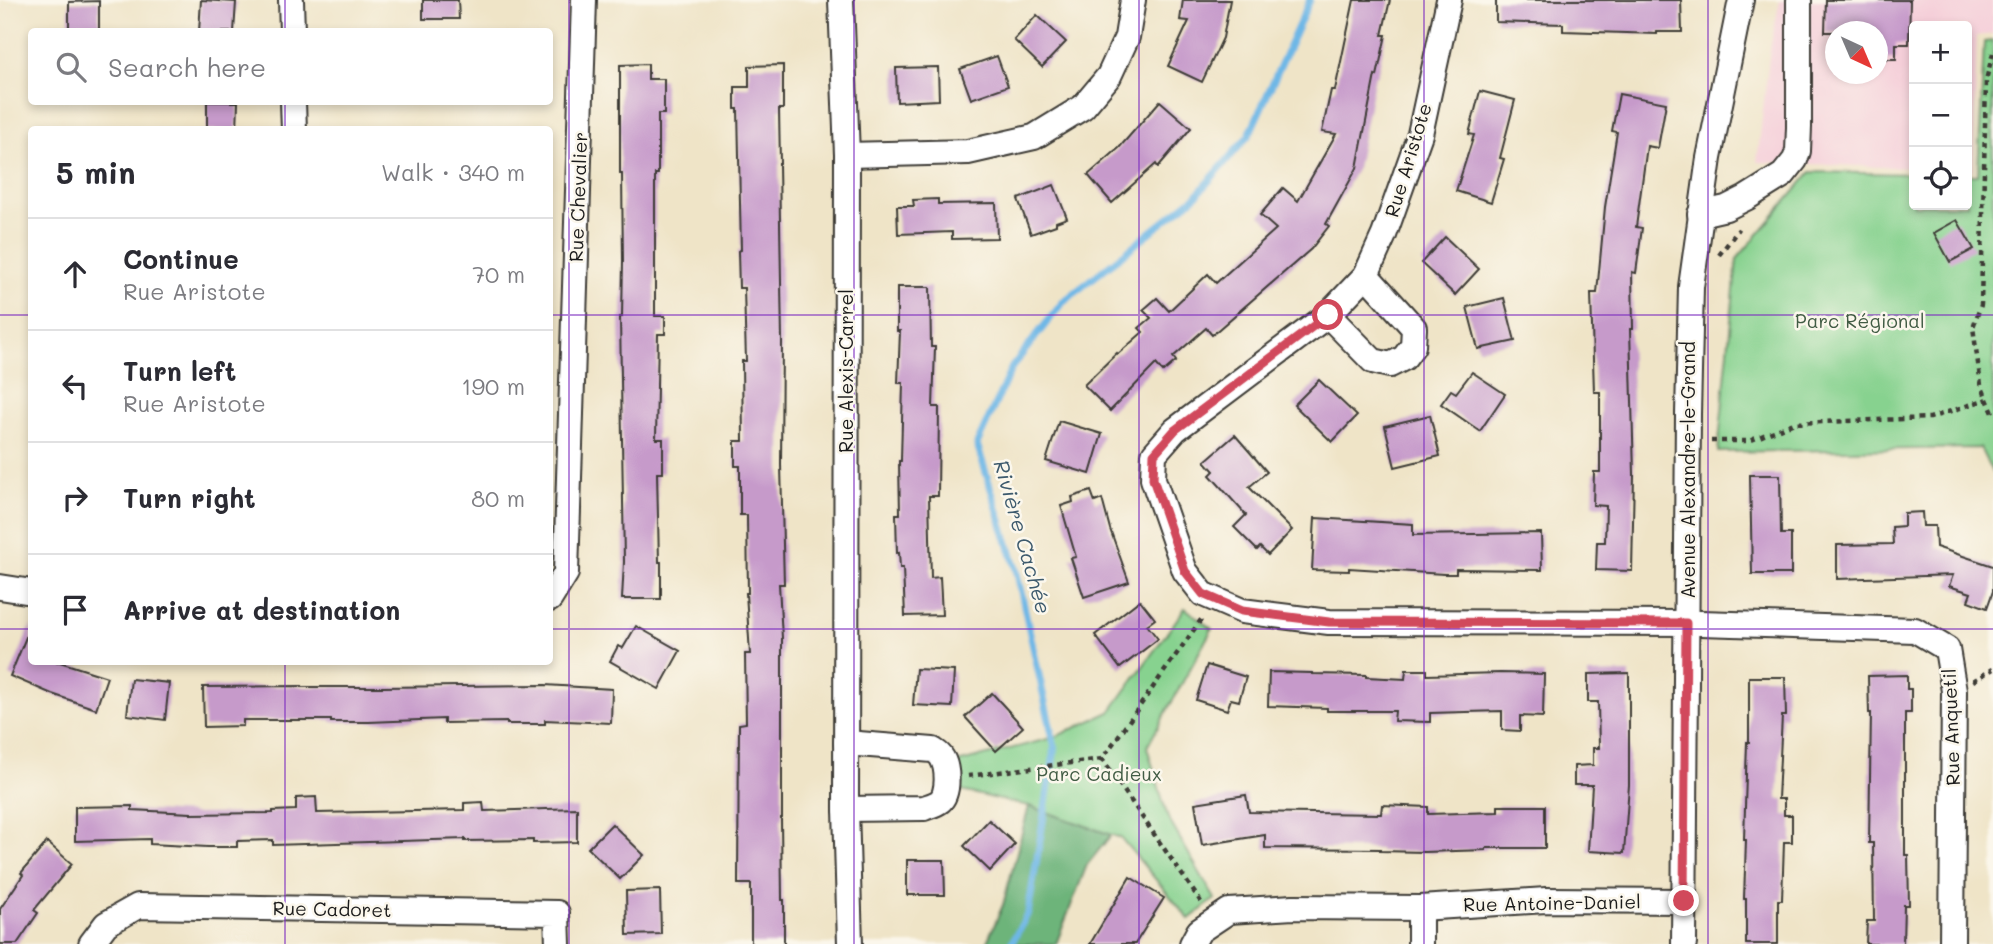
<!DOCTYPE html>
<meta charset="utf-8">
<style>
:root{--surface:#fff;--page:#f2f2f3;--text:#2b2b33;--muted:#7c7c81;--line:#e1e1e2}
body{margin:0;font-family:Mali,sans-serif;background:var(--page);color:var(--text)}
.controls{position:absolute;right:21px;top:21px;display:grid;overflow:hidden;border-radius:7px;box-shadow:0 4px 10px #0003}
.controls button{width:63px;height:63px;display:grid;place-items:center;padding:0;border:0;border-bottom:2px solid var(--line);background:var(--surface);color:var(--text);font:35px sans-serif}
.compass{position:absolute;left:1825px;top:21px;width:63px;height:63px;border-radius:50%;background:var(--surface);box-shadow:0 4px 10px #0003;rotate:136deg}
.stop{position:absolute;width:21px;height:21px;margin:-16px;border:5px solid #d1495b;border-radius:50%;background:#fff}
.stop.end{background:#d1495b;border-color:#fff;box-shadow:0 2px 7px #0008}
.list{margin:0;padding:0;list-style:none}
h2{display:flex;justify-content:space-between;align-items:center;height:91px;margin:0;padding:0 28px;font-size:30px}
h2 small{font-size:23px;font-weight:400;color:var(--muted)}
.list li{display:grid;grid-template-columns:46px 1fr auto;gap:21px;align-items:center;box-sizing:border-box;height:112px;padding:0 28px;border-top:2px solid var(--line)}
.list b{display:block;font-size:26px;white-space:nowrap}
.list p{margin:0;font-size:23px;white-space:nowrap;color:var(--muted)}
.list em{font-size:23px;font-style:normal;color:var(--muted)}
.icon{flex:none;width:38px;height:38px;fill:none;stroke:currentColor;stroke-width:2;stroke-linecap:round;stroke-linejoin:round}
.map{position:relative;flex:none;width:1993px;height:944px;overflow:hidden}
.search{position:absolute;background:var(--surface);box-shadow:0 4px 10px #0003;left:28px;top:28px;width:525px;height:77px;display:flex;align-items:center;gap:18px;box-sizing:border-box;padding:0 24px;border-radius:7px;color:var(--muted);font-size:26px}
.panel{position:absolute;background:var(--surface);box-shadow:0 4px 10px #0003;left:28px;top:126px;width:525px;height:539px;border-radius:7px}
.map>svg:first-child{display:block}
.built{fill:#f5cfd9;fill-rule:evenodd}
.green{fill:#87d28f;stroke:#527756;stroke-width:2}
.forest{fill:#6db47a;stroke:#44684b;stroke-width:2}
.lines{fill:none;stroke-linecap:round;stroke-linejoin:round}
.stream{stroke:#6eb7e6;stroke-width:7}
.building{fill:#c69aca}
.minor-casing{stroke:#3c3a36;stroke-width:28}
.path{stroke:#3c3a36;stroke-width:4.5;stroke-dasharray:5 5;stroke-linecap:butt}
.minor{stroke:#fff;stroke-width:24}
.route{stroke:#d1495b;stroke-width:9}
.grid{fill:none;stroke:#7b2cbf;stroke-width:2;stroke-opacity:0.55}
.labels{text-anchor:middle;stroke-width:5;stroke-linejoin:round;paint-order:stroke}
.street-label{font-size:19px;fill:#1c1c1c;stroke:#fbf7ec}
.park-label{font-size:19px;fill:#415c44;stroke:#fbf7ec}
.water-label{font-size:21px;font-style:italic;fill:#3d5a6d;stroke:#fbf7ec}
</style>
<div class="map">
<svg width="1993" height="944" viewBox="0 0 1993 944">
<rect width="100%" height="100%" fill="#fbf7ec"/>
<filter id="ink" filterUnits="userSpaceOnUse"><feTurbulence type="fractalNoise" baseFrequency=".0143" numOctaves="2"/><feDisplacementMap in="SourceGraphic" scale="14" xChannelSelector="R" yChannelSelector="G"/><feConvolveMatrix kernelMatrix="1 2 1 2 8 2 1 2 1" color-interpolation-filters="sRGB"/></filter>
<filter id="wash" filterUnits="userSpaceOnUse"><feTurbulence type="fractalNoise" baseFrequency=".00686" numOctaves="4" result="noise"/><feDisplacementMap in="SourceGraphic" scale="28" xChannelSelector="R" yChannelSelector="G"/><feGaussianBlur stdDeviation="1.57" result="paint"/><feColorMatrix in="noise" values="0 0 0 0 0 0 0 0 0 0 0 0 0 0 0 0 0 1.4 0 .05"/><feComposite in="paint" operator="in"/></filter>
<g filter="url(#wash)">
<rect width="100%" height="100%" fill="#efe4c7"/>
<!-- built -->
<path class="built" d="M1780,0H1993V34L1977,36L1973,170H1967V26H1914V168L1757,162L1770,48ZM1836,32H1878V74H1836Z"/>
<!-- green -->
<g class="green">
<path d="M1993,41V474L1980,448L1718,452L1737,259L1811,172L1914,174V205H1967V175H1978L1984,42Z"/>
<path d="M1185,608L1212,629L1147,747L1168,818L1215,899L1189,919L1121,838L1029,806L952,789L946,766L1055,737L1110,712Z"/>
</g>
<!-- forest -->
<path class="forest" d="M1029,806L1111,835L1087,865L1056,944H986L1003,905Z"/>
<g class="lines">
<!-- stream -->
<path class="stream" d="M1011,944L1028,913L1055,748L1016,569L977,444L1012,367L1063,302L1196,196L1249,135L1310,0"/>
</g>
<g id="blocks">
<!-- building -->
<g class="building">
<path d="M201,0L236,2L234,32H199Z"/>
<path d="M423,0H458L459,19H423Z"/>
<path d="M1183,0H1230L1223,38L1202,82L1168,66L1189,21L1180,20Z"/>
<path d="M1354,0H1390L1382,35H1386L1377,76L1375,75L1357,168L1326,224L1329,226L1311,249L1212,335L1206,328L1173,357L1176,361L1163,372L1156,364L1110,411L1084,385L1117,353L1118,354L1143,332L1139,328L1151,318L1143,310L1157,298L1169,311L1208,274L1216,283L1276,229L1260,215L1283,188L1298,201L1336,134L1322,132L1331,90H1335Z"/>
<path d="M1496,0H1681L1682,32H1657V34L1563,31V24L1496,22Z"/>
<path d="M1826,0H1910L1909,44H1896V59H1878V32H1825Z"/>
<path d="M99,1V32H69V2Z"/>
<path d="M1037,15L1066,42L1042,67L1014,40Z"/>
<path d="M997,56L1008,86L971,99L960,69Z"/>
<path d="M648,64V79H664V114H658V174H655V316H665V334H658L656,439H663V473H657L659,562H661V599H622L624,562L620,317H622L623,261L622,174H620V65Z"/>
<path d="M783,65V109H779L780,164H779L782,341L781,465L784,584H779L782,638V818H781L782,900H784V944H751V884H738L739,724L746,723L745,654H750L746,593H748L747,515H740V466H735V441H743L742,361H746L744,288H739L738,251L741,250L738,109H735V87H749V66Z"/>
<path d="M938,67L939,100L897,102L896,68Z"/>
<path d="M1480,91L1515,100L1500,158L1504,159L1491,202L1456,191L1474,135L1469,134Z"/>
<path d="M1619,94L1666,103L1658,148L1647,146L1636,227L1642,228L1636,273L1632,272L1633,329H1630L1634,474L1632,571L1596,570L1597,542H1605L1606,506L1593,505L1594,472H1600V392H1594L1591,293H1597L1605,207L1617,132L1612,131Z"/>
<path d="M1160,101L1191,128L1158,167L1156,164L1112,203L1088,175L1119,148Z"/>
<path d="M207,102H238L237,130H207Z"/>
<path d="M1054,185L1067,218L1056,222V225L1031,234L1018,199Z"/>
<path d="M938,199V204L996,203L997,238L952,239V232L898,234L897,206H914L913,200Z"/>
<path d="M1957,220L1974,249L1950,262L1934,233Z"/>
<path d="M1445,237L1479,269L1455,295L1421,263Z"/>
<path d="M897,287H930L931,347H935L933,407H939L938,496H929L931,578L940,577L942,615L905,616L903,568H900L899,552L897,553L896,514H900L899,461H901L903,383H898L900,331H897Z"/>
<path d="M1504,298L1515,341L1478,349L1467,307Z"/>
<path d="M1472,372L1505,394L1480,431L1441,404L1451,390L1456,393Z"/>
<path d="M1319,380L1357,416L1332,442L1294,405Z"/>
<path d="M1430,415L1440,456L1395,467L1385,426Z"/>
<path d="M1059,421L1102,434L1090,474L1046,461Z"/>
<path d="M1235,435L1267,472L1249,487L1292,530L1268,555L1260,547L1257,550L1234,527L1246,515L1210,475L1214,471L1205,461Z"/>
<path d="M1750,475H1780L1781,534H1791V574H1752Z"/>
<path d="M1091,491L1095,502L1102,499L1110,529L1129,582L1084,597L1071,558L1076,557L1061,506L1073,502L1072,497Z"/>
<path d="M1922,512L1923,526H1935L1936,547L1993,566V591L1987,608L1968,601L1971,593L1949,586L1953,575L1837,579V545L1893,544L1892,527L1904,526V513Z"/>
<path d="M1315,518L1413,524V535L1541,533L1542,570L1456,569V574H1444L1349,568V571L1312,570Z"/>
<path d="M1140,600L1155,619L1147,625L1158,639L1120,668L1095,635Z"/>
<path d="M31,625L32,662H60L107,677L96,709L52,694L10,676Z"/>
<path d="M636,626L680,651L659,689L610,661L618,646L623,648Z"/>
<path d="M1207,665L1246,677L1239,701L1231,699L1227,710L1196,700Z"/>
<path d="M916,669L954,671L952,707L913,705Z"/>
<path d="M1406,670H1427V675L1500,673L1544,674L1543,717L1520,716V731L1502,730V711L1430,713V722L1394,721L1395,711H1327V708L1268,706L1269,672L1312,673V674L1366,675V677L1405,679Z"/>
<path d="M1629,673V785L1624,853L1588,851L1592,785H1574V766L1593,765V748H1599L1598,702H1588V674Z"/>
<path d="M1907,675V689H1911V713H1905V855H1908L1909,905H1904L1903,944H1866L1867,921H1874L1873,843H1869L1871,713H1869L1868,676Z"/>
<path d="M1749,677H1785L1786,716H1782L1778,799H1784V815H1792V842H1784L1782,900H1778V944H1746V899H1744L1746,840H1744L1747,742H1749Z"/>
<path d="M131,679L169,683L165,720L127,715Z"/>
<path d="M545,685L612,689L611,723L545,720V724H507V722L444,723V719L369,722H331V720H243V726L204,727L203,687L302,686V687H383Z"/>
<path d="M992,693L1023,727L996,751L965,717Z"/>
<path d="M1246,795L1249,812L1381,814L1382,805L1428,807V814L1498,812V806H1545V848H1486V850L1424,852L1380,851V849L1265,848V835L1202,845L1195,803Z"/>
<path d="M316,797L317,813L464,810V803L483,802L484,811L577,808V842L533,843V840L465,841V839L273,845V840L237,841V847H208L150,844V839L75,841V807L132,806V810L191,813V814L273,813V811L296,810V798Z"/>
<path d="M989,820L1015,844L990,871L964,846Z"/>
<path d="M612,824L644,855L620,879L588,848Z"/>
<path d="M47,842L72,864L34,910L38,913L17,944H0V909L23,875L21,873Z"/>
<path d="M907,860H944L945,895H907Z"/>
<path d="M1130,877L1164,898L1135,944H1090Z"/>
<path d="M660,890L661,934L627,935L626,891Z"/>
</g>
</g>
</g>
<g filter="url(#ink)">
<use href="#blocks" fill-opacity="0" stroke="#3c3a36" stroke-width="2"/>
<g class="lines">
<defs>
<g id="minor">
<path d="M291,0L292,32"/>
<path d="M841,0L847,155L846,809L850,944"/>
<path d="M1449,0L1420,134L1384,235L1366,275L1328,315L1175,430L1154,454L1153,479L1185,571L1203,594L1242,611L1329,622L1701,623L1915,630L1947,649L1954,691L1952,944"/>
<path d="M293,102L294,130"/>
<path d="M847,155L968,152L1034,137L1083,107L1109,76L1127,37L1133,0"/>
<path d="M1700,214L1726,208L1746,198L1783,175L1795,160L1798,151L1799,127V0"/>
<path d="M1328,315L1373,361L1390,365L1404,358L1413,346L1414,328L1366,275"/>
<path d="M0,587L32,592"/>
<path d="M550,599L566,573L584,0"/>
<path d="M846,743L933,750C936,752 940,754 942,758C948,768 949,793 940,801C935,805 929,806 924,808L846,809"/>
<path d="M91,944L106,924L138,906L557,913L558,944"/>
<path d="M1192,944L1199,931L1229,911L1293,907L1420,908L1546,900L1684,901"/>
<path d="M1420,944V908"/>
<path d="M1684,944L1688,414L1691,287L1709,158L1741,0"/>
</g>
</defs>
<!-- minor casing -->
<use href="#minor" class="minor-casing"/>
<!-- path -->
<g class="path">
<path d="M1993,53L1986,80L1981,305L1973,327L1981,385L1993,413"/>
<path d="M1719,255L1739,229"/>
<path d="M1711,441H1749L1794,423L1930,418L1987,399"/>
<path d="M1973,681L1993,669"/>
<path d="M968,776L1102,759"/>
<path d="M1201,902L1102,759L1203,617"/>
</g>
<!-- minor -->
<use href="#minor" class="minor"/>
</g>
</g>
<g class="lines" filter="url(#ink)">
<!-- route -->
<path class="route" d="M1328,315L1175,430L1154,454L1153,479L1185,571L1203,594L1242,611L1329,622L1686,623L1684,901"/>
</g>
<!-- grid -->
<path class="grid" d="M285,0V32M569,0V944M854,0V944M1139,0V944M1424,0V944M1708,0V944M285,102V130M0,315H32M550,315H1993M0,629H32M550,629H1993M285,662V944"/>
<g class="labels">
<!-- street labels -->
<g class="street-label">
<text transform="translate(1408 160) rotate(-73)" y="7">Rue Aristote</text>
<text transform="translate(578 197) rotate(-88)" y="7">Rue Chevalier</text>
<text transform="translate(846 371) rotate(-90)" y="7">Rue Alexis-Carrel</text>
<text transform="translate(1688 470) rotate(-90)" y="7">Avenue Alexandre-le-Grand</text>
<text transform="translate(1951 727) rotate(-92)" y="7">Rue Anquetil</text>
<text transform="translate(1552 903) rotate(-1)" y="7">Rue Antoine-Daniel</text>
<text transform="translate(332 909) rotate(1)" y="7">Rue Cadoret</text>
</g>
<!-- park labels -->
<g class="park-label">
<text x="1860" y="328">Parc Régional</text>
<text x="1099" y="781">Parc Cadieux</text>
</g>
<!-- water labels -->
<g class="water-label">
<text transform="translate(1022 537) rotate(74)" y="7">Rivière Cachée</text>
</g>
</g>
</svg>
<div class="controls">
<button>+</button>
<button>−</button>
<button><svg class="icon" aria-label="locate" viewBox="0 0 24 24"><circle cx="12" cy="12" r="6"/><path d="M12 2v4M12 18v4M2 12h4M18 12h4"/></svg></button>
</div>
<svg class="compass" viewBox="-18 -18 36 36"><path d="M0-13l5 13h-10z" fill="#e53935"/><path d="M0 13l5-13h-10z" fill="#7c7c81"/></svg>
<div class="stop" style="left:1328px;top:315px"></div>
<div class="stop end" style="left:1684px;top:901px"></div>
<div class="search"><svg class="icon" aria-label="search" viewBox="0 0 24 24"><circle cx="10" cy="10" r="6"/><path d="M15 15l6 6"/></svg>Search here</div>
<section class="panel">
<h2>5 min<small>Walk · 340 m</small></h2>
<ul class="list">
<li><svg class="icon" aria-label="ahead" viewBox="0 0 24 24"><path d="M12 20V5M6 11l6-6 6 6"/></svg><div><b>Continue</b><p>Rue Aristote</p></div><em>70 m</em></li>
<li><svg class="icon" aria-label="left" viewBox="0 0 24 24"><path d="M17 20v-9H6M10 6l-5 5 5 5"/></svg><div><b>Turn left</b><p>Rue Aristote</p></div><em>190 m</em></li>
<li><svg class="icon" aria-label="right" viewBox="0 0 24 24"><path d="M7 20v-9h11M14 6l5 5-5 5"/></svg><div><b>Turn right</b></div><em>80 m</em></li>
<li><svg class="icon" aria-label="arrive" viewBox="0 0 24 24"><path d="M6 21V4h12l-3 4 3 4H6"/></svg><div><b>Arrive at destination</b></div></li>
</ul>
</section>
</div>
